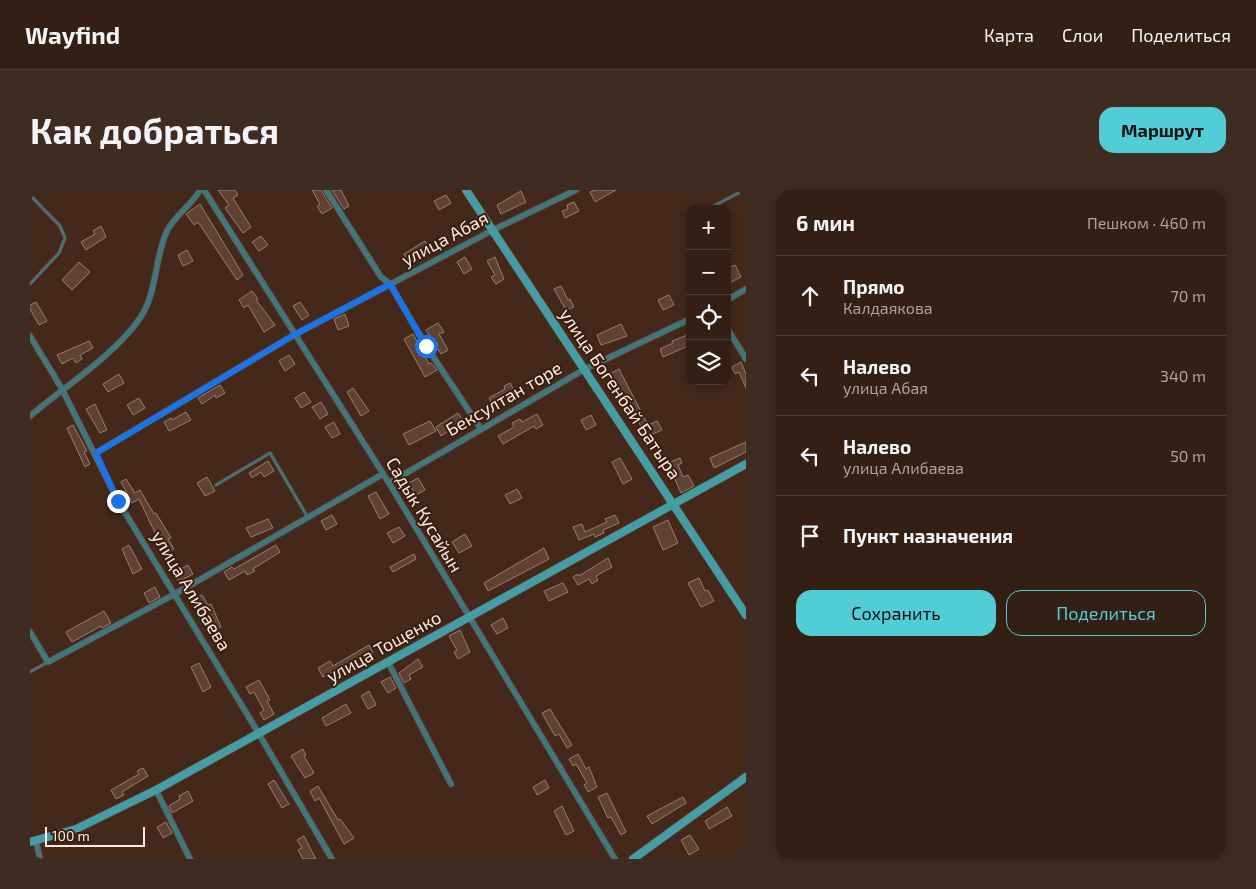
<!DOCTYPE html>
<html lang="ru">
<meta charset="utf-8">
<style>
:root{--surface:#331f14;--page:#3e2c22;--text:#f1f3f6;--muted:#a9a2a0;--line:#4e3d34;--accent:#52ccd5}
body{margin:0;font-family:"Exo 2",sans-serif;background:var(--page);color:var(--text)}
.controls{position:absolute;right:15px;top:15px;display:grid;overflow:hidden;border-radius:10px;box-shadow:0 2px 12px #0003}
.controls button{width:45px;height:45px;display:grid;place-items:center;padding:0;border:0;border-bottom:1px solid var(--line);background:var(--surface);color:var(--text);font:25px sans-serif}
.scale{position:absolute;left:15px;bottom:12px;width:100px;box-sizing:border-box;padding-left:5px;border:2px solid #fbe9df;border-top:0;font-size:14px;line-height:18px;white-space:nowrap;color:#fbe9df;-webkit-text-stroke:4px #391f10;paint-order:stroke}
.stop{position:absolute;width:15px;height:15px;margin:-11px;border:4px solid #1a73e8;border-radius:50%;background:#fff}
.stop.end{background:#1a73e8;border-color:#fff;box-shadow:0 1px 5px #0008}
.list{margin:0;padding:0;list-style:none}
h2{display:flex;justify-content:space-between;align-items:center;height:65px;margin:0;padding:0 20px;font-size:21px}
h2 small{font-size:16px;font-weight:400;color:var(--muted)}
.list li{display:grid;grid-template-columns:32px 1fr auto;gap:15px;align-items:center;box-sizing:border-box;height:80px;padding:0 20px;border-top:1px solid var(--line)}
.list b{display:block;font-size:19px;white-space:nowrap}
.list p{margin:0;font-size:16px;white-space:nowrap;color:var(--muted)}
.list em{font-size:16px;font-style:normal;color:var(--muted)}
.actions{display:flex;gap:10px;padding:15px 20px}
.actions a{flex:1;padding:11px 0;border:1px solid var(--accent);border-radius:15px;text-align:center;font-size:18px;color:var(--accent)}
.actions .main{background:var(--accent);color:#111}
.icon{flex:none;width:28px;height:28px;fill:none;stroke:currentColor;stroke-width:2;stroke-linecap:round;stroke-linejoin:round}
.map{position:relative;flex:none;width:716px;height:669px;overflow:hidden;border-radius:15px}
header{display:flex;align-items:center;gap:30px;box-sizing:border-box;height:70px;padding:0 25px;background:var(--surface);border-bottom:1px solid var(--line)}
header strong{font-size:24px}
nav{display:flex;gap:28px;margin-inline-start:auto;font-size:18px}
.intro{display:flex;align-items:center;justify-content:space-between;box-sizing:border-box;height:120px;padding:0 30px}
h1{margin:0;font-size:35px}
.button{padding:12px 22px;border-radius:15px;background:var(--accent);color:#111;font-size:18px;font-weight:700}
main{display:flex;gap:30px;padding:0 30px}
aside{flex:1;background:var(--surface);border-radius:15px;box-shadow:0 2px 12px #0003}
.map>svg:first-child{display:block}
.building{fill:#5f4233;stroke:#9c7c6b}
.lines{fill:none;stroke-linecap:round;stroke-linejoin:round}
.lane-casing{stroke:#5e4436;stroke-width:4}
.street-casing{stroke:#5e4436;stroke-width:7}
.secondary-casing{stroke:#5e4436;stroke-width:9}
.lane{stroke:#42767b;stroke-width:2.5}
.street{stroke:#42767b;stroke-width:5.5}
.secondary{stroke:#449da5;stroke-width:8}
.route{stroke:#1a73e8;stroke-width:6}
.labels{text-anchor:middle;stroke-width:4;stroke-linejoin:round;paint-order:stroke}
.street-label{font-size:18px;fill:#fbe9df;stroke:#391f10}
</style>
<header>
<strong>Wayfind</strong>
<nav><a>Карта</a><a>Слои</a><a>Поделиться</a></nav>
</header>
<div class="intro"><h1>Как добраться</h1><a class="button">Маршрут</a></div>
<main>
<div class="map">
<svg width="716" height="669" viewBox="0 0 716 669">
<rect width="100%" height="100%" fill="#44291a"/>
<!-- building -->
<g class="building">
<path d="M188,0H205L208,5L203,8L221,37L213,43L195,18L199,15Z"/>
<path d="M282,0H291L302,18L292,24L287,16L290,14Z"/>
<path d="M302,0H311L319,16L314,19Z"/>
<path d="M566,0H586L565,12L560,2Z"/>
<path d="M491,1L496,12L471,24L467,15Z"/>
<path d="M416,5L421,13L409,20L404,11Z"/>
<path d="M544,12L549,21L535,28L532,21L538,19L537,15Z"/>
<path d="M170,14L213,85L207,90L168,32L164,35L156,24Z"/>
<path d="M71,36L76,47L56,60L51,52L65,44L63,41Z"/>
<path d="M231,46L238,55L229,61L222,52Z"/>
<path d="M395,51L400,59L378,72L374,64Z"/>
<path d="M157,60L163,71L153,76L148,65Z"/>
<path d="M435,67L442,79L434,84L427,72Z"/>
<path d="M465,67L474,89L466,94L461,87L465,85L457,71Z"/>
<path d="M49,72L60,82L42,100L32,90Z"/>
<path d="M705,75L711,87L699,93L697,79Z"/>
<path d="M531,96L538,110L540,109L544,117L536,120L524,99Z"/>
<path d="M222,101L228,109L226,110L245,135L234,142L218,115L214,118L209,110Z"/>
<path d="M639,105L644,115L633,120L628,110Z"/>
<path d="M6,112L17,131L9,135L0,119V115Z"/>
<path d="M270,112L279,125L272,130L263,116Z"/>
<path d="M315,124L319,136L308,140L304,129Z"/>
<path d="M408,133L414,142L409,144L418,160L411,164L396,140Z"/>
<path d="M591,134L597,146L571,155L567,145Z"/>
<path d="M383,144L399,174L401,173L407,180L395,187L374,149Z"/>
<path d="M660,144V155L633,167L630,159L643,153L642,151Z"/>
<path d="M59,151L63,158L50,165L52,169L46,173L43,168L32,174L27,165Z"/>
<path d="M259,165L265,174L255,181L249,171Z"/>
<path d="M711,172L716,184V198L709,182L705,184L702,177Z"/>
<path d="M589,179L618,235L627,231L632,240L616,247L602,218L600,219L592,202L589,204L579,184Z"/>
<path d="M89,184L94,193L78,202L73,194Z"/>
<path d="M480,193L485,202L463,215L459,208L475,199L474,196Z"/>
<path d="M190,195L195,203L186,208L185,205L172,214L168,208Z"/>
<path d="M323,198L339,221L331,226L317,202Z"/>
<path d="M274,202L281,212L271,218L265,208Z"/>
<path d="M109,208L115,218L103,225L97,215Z"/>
<path d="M291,212L298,224L290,229L282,217Z"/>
<path d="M65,214L77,240L70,243L56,219Z"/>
<path d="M156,222L161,230L139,241L134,232L141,228L142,230Z"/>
<path d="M428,223L433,231L411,246L406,237Z"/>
<path d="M507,224L513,235L506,239L504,236L473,254L468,246L484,237L482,233L490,229L492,232Z"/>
<path d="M561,225L566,235L556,240L551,230Z"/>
<path d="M400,231L406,241L379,255L373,244Z"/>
<path d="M304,232L310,244L302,248L295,237Z"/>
<path d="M43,235L57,261L54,262L60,274L55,277L37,238Z"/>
<path d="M716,252V262L684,278L680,268Z"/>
<path d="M590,268L602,289L593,294L582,272Z"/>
<path d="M650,268L652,273L648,275L653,287L658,285L664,296L651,303L644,287L640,289L637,283L643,280L640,272Z"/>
<path d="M238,271L244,281L234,287L231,282L222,288L219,283Z"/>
<path d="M177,287L185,301L175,306L167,293Z"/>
<path d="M388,288L395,300L386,305L379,293Z"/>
<path d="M96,289L105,303L110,300L124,324L126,323L141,348L138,349L144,359L135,364L109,309L102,313L91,292Z"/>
<path d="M487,299L492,308L480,314L475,305Z"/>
<path d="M346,302L359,324L350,329L338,306Z"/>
<path d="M302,325L307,334L296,340L291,331Z"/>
<path d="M585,325L589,333L573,340L574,343L565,347L564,344L549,350L543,337L552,334L555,342L577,332L575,329Z"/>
<path d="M238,329L243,338L221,347L216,338Z"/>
<path d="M638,330L648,353L633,360L623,337Z"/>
<path d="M369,337L375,346L363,353L357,343Z"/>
<path d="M435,344L442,356L429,363L422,352Z"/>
<path d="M99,355L112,379L103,384L92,359Z"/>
<path d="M246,355L250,362L223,379L225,381L217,385L215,381L199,390L194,382L202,377L204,379Z"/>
<path d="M514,358L519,369L458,401L454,393Z"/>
<path d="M384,364L386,369L363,382L360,377Z"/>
<path d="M578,368L582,377L566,386L568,390L562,394L559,389L548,395L543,387L548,384L549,386Z"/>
<path d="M158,375L163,384L149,392L144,383Z"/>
<path d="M669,388L675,401L678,400L684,411L671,417L658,393Z"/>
<path d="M533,393L538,402L519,411L514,401Z"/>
<path d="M125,397L130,407L119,413L114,403Z"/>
<path d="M172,405L178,415L181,414L191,437L184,441L165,408Z"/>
<path d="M74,421L81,433L72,438L71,436L42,452L36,442Z"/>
<path d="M473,428L478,438L467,444L461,435Z"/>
<path d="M430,440L440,462L428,469L424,462L427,460L419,446Z"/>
<path d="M339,455L343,463L325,473L327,475L316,481L313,476L293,487L288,478L300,471L303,476Z"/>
<path d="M388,469L393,477L379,485L381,489L374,493L369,483Z"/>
<path d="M169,473L181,497L173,502L161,477Z"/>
<path d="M360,487L366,498L358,503L351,492Z"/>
<path d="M229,490L240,510L237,511L244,524L234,530L230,523L234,520L224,502L220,504L216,497Z"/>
<path d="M339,501L346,515L338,519L331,506Z"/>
<path d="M316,514L321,523L296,536L292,528Z"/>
<path d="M520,519L542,555L537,558L529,544L525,546L512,523Z"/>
<path d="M273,559L276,565L274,566L284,583L275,588L261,566Z"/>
<path d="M548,564L556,579L559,577L567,597L558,602L554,595L557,593L546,574L543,576L539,569Z"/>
<path d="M113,578L118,586L92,602L94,605L86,609L81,600L109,584L107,581Z"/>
<path d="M244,590L259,614L252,618L238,594Z"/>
<path d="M515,590L519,598L507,605L503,597Z"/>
<path d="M288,596L308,630L310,629L324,648L314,654L289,608L285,611L280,601Z"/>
<path d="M158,601L163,611L142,623L139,616L150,609L149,606Z"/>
<path d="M577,603L596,642L591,645L581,627L578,628L568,607Z"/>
<path d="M653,607L656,613L622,634L617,626Z"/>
<path d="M532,616L544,641L536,645L524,621Z"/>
<path d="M697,617L702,626L679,639L675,631Z"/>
<path d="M136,632L142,643L133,648L127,637Z"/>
<path d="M660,645L669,659L659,665L651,650Z"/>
<path d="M274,646L277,652L286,669H273L268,660L272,658L267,650Z"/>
</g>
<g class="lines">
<defs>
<g id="lane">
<path d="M0,5L30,36L35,48L29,63L0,94"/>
<path d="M678,19L714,0"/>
<path d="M186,295L240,263L277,326"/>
<path d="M0,482L18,472"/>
</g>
<g id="street">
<path d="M174,0L359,293L585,669"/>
<path d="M296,0L351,87L360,94L396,156L451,239"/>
<path d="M697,110L716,99"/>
<path d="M697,138L716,169"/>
<path d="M0,146L32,199L88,311L229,544L302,669"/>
<path d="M0,226C34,197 86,164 110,128C128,101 124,69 137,41C145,25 161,16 170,0"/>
<path d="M66,263L264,145L463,40L546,0"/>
<path d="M359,293L555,179L660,129"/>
<path d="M0,442L18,472L145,404L353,284"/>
<path d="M358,472L421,594"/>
<path d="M126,600L160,669"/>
<path d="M6,651L10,669"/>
</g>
<g id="secondary">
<path d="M436,0L716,425"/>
<path d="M0,652L46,639L126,600L716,274"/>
<path d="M603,669L716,587"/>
</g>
</defs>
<!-- lane casing -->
<use href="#lane" class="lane-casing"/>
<!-- street casing -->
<use href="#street" class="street-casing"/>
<!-- secondary casing -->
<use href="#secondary" class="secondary-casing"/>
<!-- lane -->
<use href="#lane" class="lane"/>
<!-- street -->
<use href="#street" class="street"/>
<!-- secondary -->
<use href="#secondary" class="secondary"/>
</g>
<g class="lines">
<!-- route -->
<path class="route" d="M88,311L66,263L264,145L360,94L396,156"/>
</g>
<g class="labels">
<!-- street labels -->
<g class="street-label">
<text transform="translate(415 49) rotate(-28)" y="6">улица Абая</text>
<text transform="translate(590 204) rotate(56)" y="6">улица Богенбай Батыра</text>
<text transform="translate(474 209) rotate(-30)" y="6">Бексултан торе</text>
<text transform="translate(394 325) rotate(59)" y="6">Садык Кусайын</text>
<text transform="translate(161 401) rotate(59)" y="6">улица Алибаева</text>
<text transform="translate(354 457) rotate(-29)" y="6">улица Тощенко</text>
</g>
</g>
</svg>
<div class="controls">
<button>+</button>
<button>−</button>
<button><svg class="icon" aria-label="locate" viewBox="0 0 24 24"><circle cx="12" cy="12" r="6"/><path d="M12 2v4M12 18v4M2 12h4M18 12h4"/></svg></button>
<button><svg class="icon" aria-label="layers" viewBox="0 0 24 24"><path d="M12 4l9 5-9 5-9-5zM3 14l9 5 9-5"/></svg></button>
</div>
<div class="scale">100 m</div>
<div class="stop" style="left:396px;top:156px"></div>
<div class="stop end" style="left:88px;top:311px"></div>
</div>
<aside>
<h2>6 мин<small>Пешком · 460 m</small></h2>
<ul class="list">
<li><svg class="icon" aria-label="ahead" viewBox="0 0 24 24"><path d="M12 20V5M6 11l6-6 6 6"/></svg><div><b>Прямо</b><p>Калдаякова</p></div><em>70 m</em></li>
<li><svg class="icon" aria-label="left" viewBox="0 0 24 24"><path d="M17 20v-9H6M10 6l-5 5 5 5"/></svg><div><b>Налево</b><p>улица Абая</p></div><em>340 m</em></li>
<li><svg class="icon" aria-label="left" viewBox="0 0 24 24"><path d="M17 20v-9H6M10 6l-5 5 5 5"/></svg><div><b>Налево</b><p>улица Алибаева</p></div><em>50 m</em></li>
<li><svg class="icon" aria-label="arrive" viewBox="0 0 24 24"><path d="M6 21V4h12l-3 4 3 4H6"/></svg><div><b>Пункт назначения</b></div></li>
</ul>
<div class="actions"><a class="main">Сохранить</a><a>Поделиться</a></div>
</aside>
</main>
